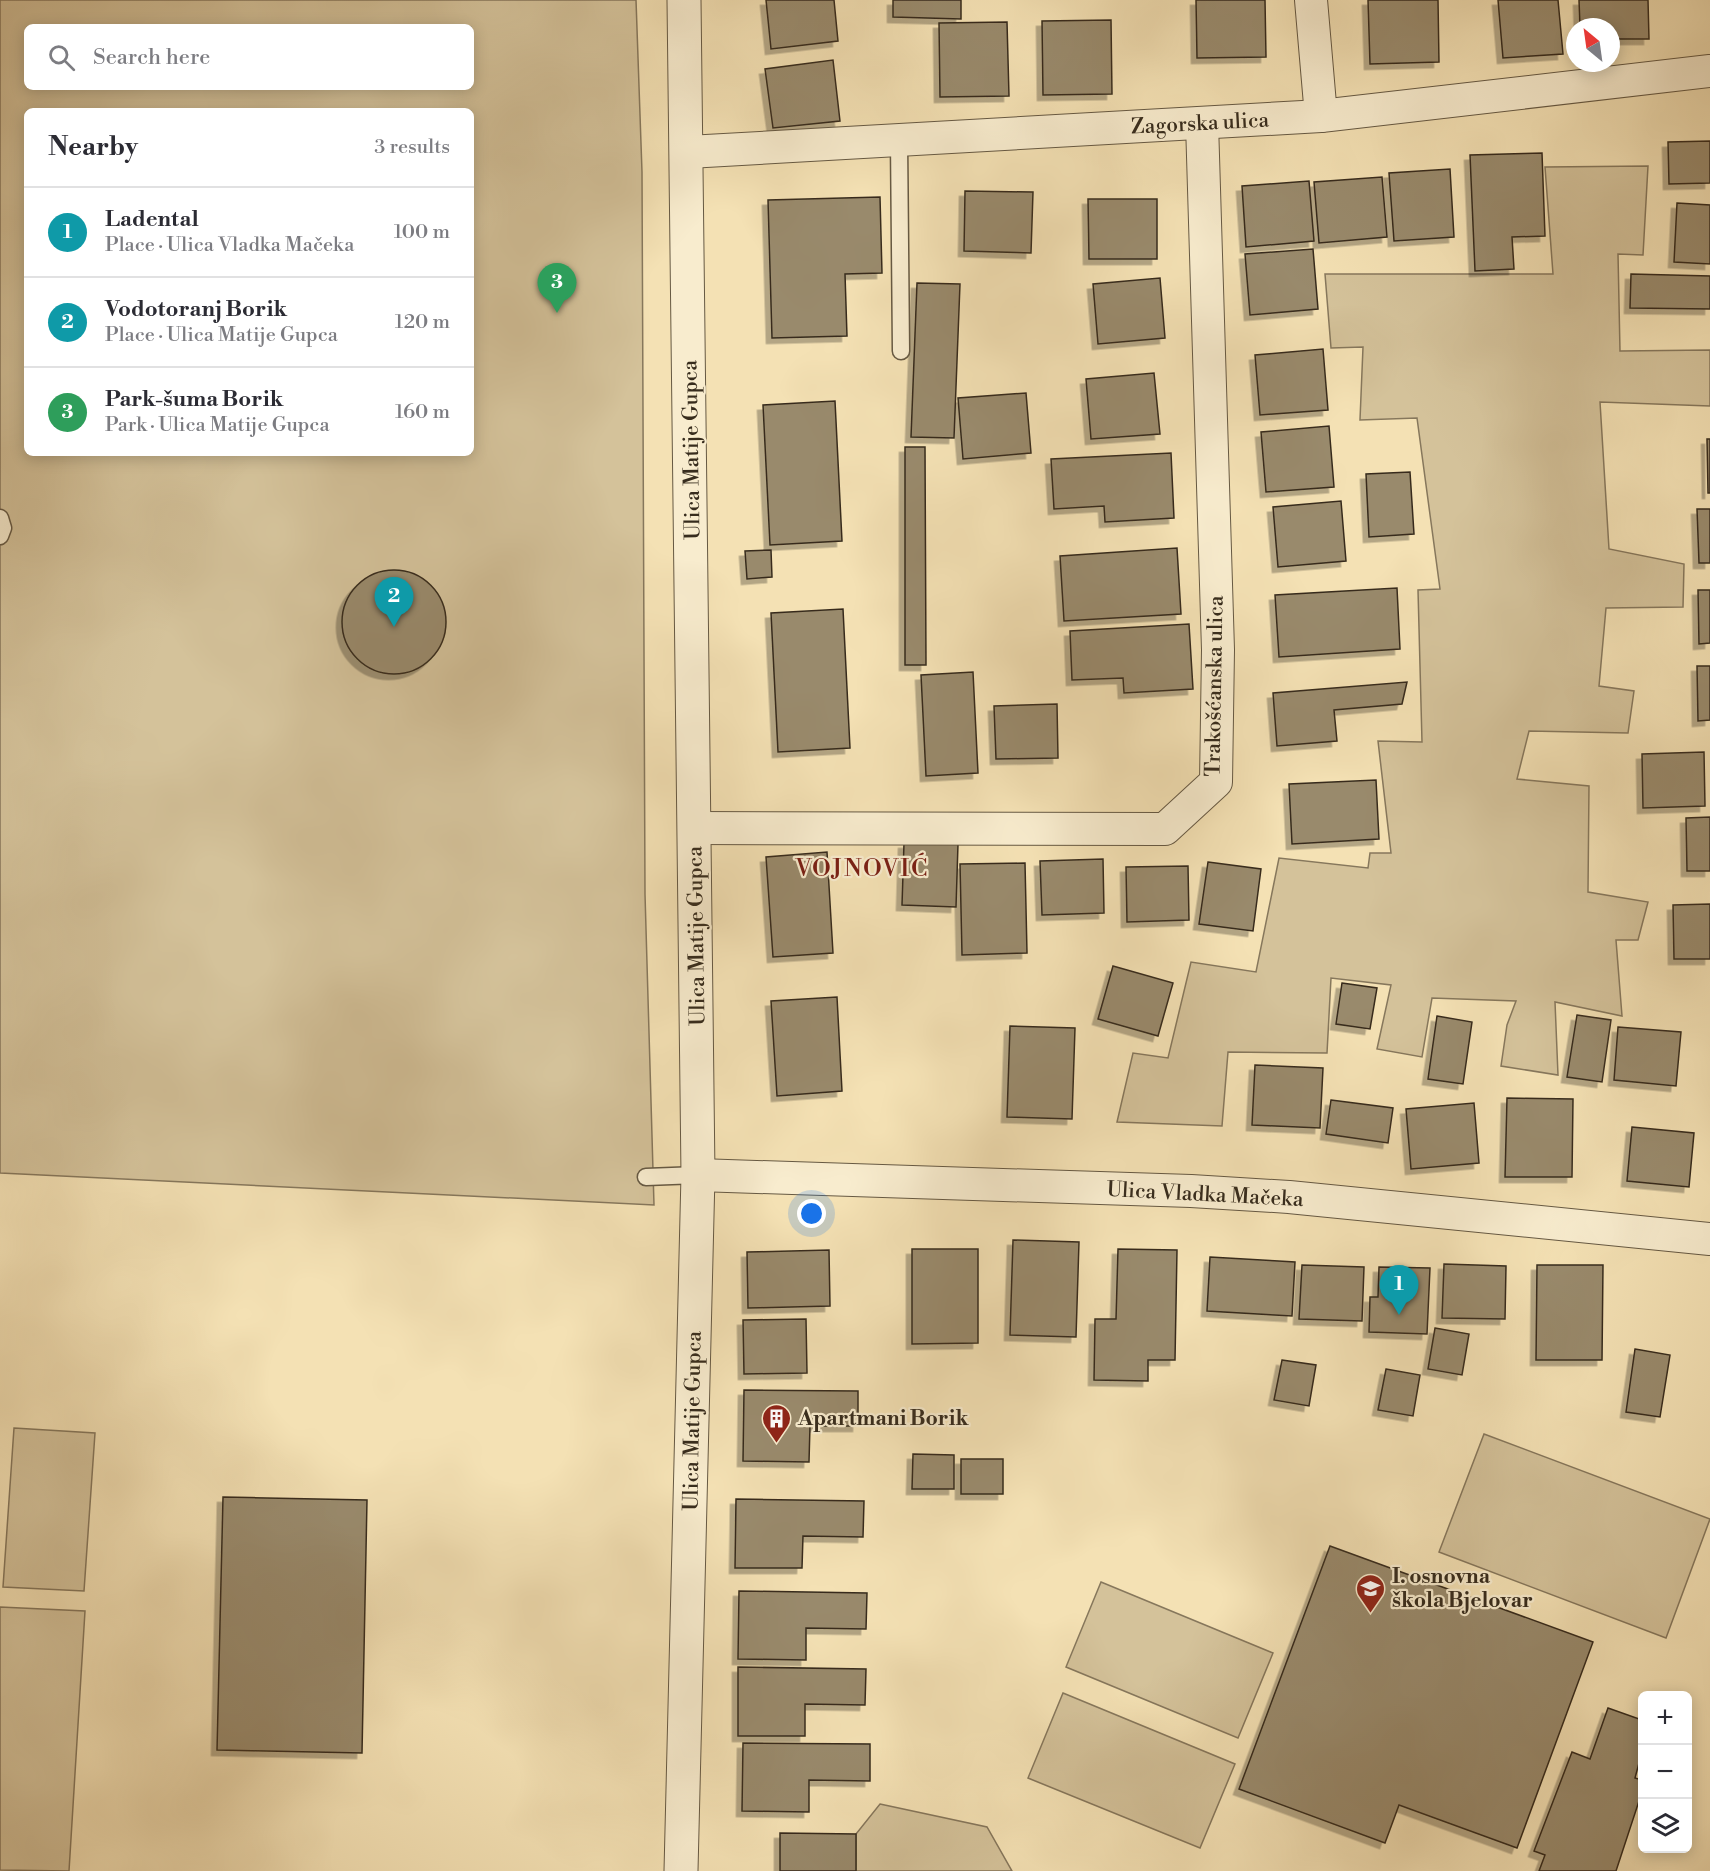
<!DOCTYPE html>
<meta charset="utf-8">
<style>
:root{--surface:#fff;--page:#f7f7f7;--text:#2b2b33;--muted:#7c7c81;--line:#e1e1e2;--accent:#8f2418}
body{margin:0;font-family:"Libre Bodoni",serif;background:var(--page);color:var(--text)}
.controls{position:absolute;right:18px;bottom:18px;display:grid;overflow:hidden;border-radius:9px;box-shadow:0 3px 15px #0003}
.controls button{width:54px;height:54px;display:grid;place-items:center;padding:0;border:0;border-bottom:2px solid var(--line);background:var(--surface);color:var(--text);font:30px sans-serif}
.compass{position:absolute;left:1566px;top:18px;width:54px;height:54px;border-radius:50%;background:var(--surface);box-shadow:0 3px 15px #0003;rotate:331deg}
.you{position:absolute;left:812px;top:1214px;width:21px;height:21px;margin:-15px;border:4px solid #fff;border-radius:50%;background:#1a73e8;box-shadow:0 0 0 9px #1a73e833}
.badge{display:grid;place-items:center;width:39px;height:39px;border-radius:50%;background:var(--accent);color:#fff;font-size:20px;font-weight:700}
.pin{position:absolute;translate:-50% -50px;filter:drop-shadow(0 2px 3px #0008)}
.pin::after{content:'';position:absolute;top:32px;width:21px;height:18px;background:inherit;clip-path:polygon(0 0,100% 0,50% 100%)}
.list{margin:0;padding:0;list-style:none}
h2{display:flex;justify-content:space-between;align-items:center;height:78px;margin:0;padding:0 24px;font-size:26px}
h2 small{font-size:20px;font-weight:400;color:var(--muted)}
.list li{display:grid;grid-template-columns:39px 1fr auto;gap:18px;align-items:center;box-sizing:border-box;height:90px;padding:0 24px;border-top:2px solid var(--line)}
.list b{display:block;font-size:22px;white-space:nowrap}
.list p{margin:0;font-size:20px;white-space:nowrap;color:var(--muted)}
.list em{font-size:20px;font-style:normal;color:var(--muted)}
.icon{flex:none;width:33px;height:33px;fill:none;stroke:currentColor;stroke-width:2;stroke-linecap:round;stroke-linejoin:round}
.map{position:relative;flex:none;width:1710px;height:1871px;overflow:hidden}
.search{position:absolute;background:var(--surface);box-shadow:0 3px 15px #0003;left:24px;top:24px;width:450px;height:66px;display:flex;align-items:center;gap:15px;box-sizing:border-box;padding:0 21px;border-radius:9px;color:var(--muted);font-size:22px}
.panel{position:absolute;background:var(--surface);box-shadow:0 3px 15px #0003;left:24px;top:108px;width:450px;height:348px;border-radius:9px}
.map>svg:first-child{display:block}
.green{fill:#d4c29a;stroke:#86775c;stroke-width:1.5;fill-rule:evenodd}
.building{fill:#998a6c;stroke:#372c1d;stroke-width:1.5;filter:url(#shadow)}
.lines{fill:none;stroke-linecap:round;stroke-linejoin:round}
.service-casing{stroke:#665943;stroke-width:19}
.minor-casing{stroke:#665943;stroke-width:34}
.tertiary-casing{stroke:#665943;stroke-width:35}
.service{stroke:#f8ecce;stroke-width:16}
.minor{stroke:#f8ecce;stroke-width:32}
.tertiary{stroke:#f8ecce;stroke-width:33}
.labels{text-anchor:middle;stroke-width:4.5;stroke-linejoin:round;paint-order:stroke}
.street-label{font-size:21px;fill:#372c1d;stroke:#f8ecce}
.poi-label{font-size:21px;font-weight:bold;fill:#372c1d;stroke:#f8ecce;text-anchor:start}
.quarter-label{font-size:24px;letter-spacing:1.5px;fill:#7a1f14;stroke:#f8ecce}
</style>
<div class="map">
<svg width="1710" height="1871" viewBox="0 0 1710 1871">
<defs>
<filter id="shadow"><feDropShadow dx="-5.5" dy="5.5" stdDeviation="0" flood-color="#0004"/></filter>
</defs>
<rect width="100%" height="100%" fill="#f4e1b4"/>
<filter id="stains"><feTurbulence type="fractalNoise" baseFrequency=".00333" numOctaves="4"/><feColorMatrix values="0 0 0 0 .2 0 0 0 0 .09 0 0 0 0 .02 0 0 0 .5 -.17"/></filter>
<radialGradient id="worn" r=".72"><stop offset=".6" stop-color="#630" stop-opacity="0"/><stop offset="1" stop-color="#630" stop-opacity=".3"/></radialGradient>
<!-- green -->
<g class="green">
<path d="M0,0H636L642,172L645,894L654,1205L0,1173ZM27,27H471V87H27ZM27,111H471V453H27Z"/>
<path d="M1648,166L1643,255L1618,254L1620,351L1710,350V406L1600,402L1609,549L1684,564L1683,607L1606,608L1599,686L1634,691L1628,733L1529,731L1517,779L1589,786L1588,892L1648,902L1638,940H1616L1622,1016L1555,1002L1558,1075L1501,1066L1507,1025L1516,1001L1432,998L1422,1057L1377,1049L1391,985L1331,978L1327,1053L1228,1052L1222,1126L1117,1122L1133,1053L1168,1058L1191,962L1256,972L1279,858L1368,868L1370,853H1391L1378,741L1422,742L1418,590L1440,589L1417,418L1360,420L1363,347L1331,348L1325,274H1553L1545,167Z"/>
<path d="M14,1428L95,1433L84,1591L3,1587Z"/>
<path d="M1484,1434L1710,1519L1666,1638L1439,1552Z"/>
<path d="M1101,1582L1273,1653L1238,1738L1066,1667Z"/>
<path d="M0,1607L85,1611L69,1871L0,1870Z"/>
<path d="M1063,1693L1235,1764L1200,1848L1028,1778Z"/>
<path d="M880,1804L987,1827L1012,1871H856V1834Z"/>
</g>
<!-- building -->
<g class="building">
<path d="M766,0H834L838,41L771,49Z"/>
<path d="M893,0H961V19L893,17Z"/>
<path d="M1196,0H1265L1266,57L1197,58Z"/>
<path d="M1368,0H1438L1439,62L1370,64Z"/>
<path d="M1498,0H1558L1563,54L1503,58Z"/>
<path d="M1579,0H1648L1649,39H1611V27H1580Z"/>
<path d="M1111,20L1112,94L1043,95L1042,21Z"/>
<path d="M1007,22L1009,96L940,97L939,23Z"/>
<path d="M833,60L840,121L773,128L765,69Z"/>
<path d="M1710,141V183L1669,184L1668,142Z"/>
<path d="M1542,153L1545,236L1512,237L1514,269L1475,271L1470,155Z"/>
<path d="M1450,169L1454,237L1394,241L1389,173Z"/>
<path d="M1382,177L1387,237L1319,243L1314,182Z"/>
<path d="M1309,181L1314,241L1246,247L1242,186Z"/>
<path d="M965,191L1033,192L1031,253L964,251Z"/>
<path d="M880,197L882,273L845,274L847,336L772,338L768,200Z"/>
<path d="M1088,199H1157V259H1089Z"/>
<path d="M1677,203L1710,205V264L1674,262Z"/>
<path d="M1313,249L1318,309L1250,315L1245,254Z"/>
<path d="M1631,274L1710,276V309L1630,308Z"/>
<path d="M1160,278L1165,338L1098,344L1093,284Z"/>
<path d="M917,283L960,284L954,438L911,437Z"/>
<path d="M1323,349L1328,410L1260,415L1255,355Z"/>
<path d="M1154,373L1160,434L1091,439L1086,379Z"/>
<path d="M1026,393L1031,453L963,459L958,398Z"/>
<path d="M835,401L842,541L770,545L763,405Z"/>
<path d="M1329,426L1334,487L1266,492L1261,432Z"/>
<path d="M1707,439H1710V493H1708Z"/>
<path d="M905,447H925L926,665H905Z"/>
<path d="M1171,453L1174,518L1105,522L1104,506L1054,509L1051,459Z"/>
<path d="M1410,472L1414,534L1369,537L1366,474Z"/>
<path d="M1341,501L1346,561L1278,567L1273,507Z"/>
<path d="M1697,509H1710V563H1699Z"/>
<path d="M1177,548L1181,614L1064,621L1060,556Z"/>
<path d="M771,550L772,577L747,579L745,551Z"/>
<circle cx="394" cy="622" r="52"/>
<path d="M1397,588L1400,649L1279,657L1275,595Z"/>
<path d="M1698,590H1710V643L1699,644Z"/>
<path d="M843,609L850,748L778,752L771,613Z"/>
<path d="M1189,624L1193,689L1124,693L1123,678L1072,680L1070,631Z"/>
<path d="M1697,666H1710V720L1698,721Z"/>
<path d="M973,672L978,773L926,776L921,675Z"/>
<path d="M1407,682L1402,704L1334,710L1337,741L1277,746L1273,693Z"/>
<path d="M1057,704L1058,758L996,759L994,706Z"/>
<path d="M1704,752L1705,806L1643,808L1642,754Z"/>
<path d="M1376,780L1379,839L1292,844L1289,784Z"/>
<path d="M1710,817V871H1687L1686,818Z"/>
<path d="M904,843L958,844L956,907L902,905Z"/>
<path d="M827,852L833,953L773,957L766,857Z"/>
<path d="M1103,859L1104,913L1042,915L1040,861Z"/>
<path d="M1208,862L1261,869L1253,931L1199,924Z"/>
<path d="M1025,863L1027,953L962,955L960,864Z"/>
<path d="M1188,866L1189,920L1127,922L1126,867Z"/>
<path d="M1710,904V959H1674L1673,905Z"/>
<path d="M1113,966L1173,983L1158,1036L1098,1019Z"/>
<path d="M1342,983L1377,988L1370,1029L1336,1024Z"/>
<path d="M837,997L842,1091L777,1096L771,1001Z"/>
<path d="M1577,1015L1611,1020L1602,1082L1567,1077Z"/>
<path d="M1437,1016L1472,1022L1463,1084L1428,1079Z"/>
<path d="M1010,1026L1075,1028L1072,1119L1007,1117Z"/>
<path d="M1618,1027L1681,1032L1676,1086L1614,1080Z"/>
<path d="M1255,1065L1323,1068L1320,1128L1252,1125Z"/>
<path d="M1507,1098L1573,1099L1572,1177H1505Z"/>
<path d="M1331,1100L1393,1108L1388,1143L1326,1134Z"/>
<path d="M1474,1103L1479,1163L1411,1169L1406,1109Z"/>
<path d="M1632,1127L1694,1133L1689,1187L1627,1181Z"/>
<path d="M1013,1240L1079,1242L1076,1337L1010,1335Z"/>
<path d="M912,1249H978V1343L912,1344Z"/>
<path d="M1118,1249L1177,1250L1175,1360H1148V1381L1094,1380L1095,1319H1116Z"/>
<path d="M829,1250L830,1306L748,1308L747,1252Z"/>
<path d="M1210,1257L1295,1262L1292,1316L1207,1311Z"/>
<path d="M1444,1264L1506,1266L1505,1319L1442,1318Z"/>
<path d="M1302,1265L1364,1267L1362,1321L1299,1319Z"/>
<path d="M1537,1265H1603L1602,1360H1536Z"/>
<path d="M1379,1267L1430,1268L1427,1334L1369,1332L1370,1297H1378Z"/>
<path d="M806,1319L807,1373L744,1374L743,1320Z"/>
<path d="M1435,1328L1469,1334L1462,1375L1428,1369Z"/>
<path d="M1635,1349L1670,1355L1660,1417L1626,1412Z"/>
<path d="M1282,1360L1316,1365L1309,1406L1274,1400Z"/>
<path d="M1386,1369L1420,1375L1413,1416L1378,1410Z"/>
<path d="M744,1390L858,1391V1426H810L809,1462L743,1461Z"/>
<path d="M913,1454L954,1455V1489H912Z"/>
<rect x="961" y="1459" width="42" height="35"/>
<path d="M223,1497L367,1500L362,1753L217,1750Z"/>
<path d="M736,1499L864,1501L863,1537L803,1536L802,1568H735Z"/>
<path d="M1330,1546L1593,1642L1517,1848L1399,1805L1385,1843L1239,1789Z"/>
<path d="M739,1591L867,1593L866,1629L806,1628V1660L738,1659Z"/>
<path d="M738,1667L866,1669L865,1705L805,1704V1736H738Z"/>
<path d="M1608,1708L1642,1720V1752L1635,1778L1642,1780V1792L1616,1871H1539L1545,1855L1534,1851L1572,1752L1590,1759Z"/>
<path d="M743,1743L870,1744V1781L809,1780V1812L742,1811Z"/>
<path d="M780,1833L856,1834V1871H780Z"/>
</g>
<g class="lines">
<defs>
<g id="service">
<path d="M899,140L901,351"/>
<path d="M0,518L3,528L0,536"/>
<path d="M646,1177L698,1175"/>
</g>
<g id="minor">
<path d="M1311,0L1321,116"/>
<path d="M688,152L1321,116L1710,71"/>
<path d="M694,828L1165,829L1216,782L1218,650L1202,123"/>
<path d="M698,1175L1191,1191L1289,1197L1710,1239"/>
</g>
<path id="tertiary" d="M681,1871L698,1175L684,0"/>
</defs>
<!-- service casing -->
<use href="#service" class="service-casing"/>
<!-- minor casing -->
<use href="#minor" class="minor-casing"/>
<!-- tertiary casing -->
<use href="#tertiary" class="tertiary-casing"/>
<!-- service -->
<use href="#service" class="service"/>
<!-- minor -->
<use href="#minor" class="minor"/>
<!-- tertiary -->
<use href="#tertiary" class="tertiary"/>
</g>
<!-- icons -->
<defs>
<symbol id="building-pin" viewBox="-11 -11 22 30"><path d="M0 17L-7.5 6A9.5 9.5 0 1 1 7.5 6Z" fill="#8f2418" stroke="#f8ecce"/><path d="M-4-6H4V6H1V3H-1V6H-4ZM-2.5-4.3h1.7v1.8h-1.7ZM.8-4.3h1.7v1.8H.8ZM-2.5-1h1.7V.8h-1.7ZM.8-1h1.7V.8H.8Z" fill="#fff"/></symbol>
<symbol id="school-pin" viewBox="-11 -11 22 30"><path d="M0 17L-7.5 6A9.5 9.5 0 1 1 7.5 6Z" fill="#8f2418" stroke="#f8ecce"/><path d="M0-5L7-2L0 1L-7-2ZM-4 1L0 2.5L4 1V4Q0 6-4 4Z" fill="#fff"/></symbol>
</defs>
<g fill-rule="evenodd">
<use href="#building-pin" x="760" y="1402" width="33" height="45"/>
<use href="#school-pin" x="1354" y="1572" width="33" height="45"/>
</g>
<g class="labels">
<!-- street labels -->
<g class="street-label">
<text transform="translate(1200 123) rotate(-3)" y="7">Zagorska ulica</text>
<text transform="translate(691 450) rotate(-91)" y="7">Ulica Matije Gupca</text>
<text transform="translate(1214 686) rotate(-89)" y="7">Trakošćanska ulica</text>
<text transform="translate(696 936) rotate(-91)" y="7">Ulica Matije Gupca</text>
<text transform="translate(1205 1194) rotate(3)" y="7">Ulica Vladka Mačeka</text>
<text transform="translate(692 1421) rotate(-89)" y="7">Ulica Matije Gupca</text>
</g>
<!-- poi labels -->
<g class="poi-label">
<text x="798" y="1425">Apartmani Borik</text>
<text x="1392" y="1583">I. osnovna<tspan x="1392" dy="24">škola Bjelovar</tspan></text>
</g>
<!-- quarter labels -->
<g class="quarter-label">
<text x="862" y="876">VOJNOVIĆ</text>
</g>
</g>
<rect width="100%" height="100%" filter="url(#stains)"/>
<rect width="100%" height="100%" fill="url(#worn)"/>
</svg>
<div class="controls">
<button>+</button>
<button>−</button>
<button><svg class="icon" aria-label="layers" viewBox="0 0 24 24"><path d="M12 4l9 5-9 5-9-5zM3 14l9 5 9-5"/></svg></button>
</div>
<svg class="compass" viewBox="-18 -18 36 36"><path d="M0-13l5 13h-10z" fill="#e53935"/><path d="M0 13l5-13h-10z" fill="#7c7c81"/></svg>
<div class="you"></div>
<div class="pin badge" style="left:1399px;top:1315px;background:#0f9aa8">1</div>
<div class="pin badge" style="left:394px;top:627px;background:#0f9aa8">2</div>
<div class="pin badge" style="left:557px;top:313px;background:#2e9e5b">3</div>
<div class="search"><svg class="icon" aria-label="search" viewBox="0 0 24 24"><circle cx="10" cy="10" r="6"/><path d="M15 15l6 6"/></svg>Search here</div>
<section class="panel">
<h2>Nearby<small>3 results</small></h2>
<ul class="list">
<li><span class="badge" style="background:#0f9aa8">1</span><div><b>Ladental</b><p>Place · Ulica Vladka Mačeka</p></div><em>100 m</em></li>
<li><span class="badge" style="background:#0f9aa8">2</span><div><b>Vodotoranj Borik</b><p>Place · Ulica Matije Gupca</p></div><em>120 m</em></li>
<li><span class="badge" style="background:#2e9e5b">3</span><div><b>Park-šuma Borik</b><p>Park · Ulica Matije Gupca</p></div><em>160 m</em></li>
</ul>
</section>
</div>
